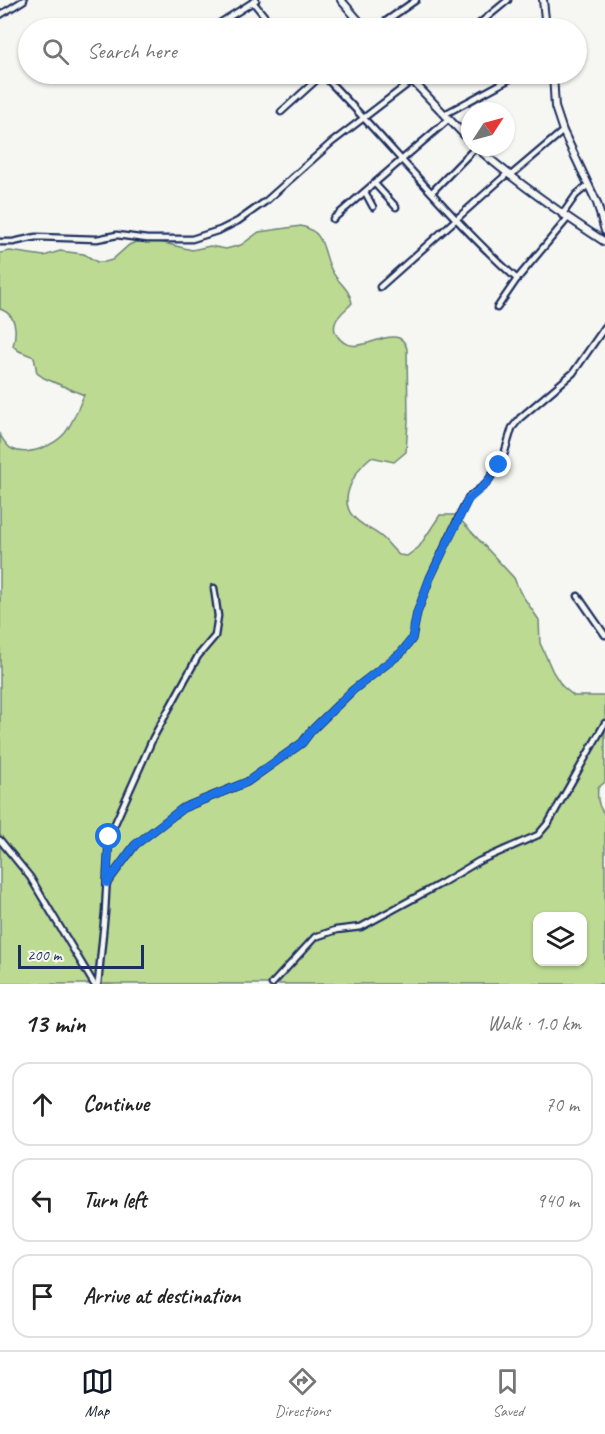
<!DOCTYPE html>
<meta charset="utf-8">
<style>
:root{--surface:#fff;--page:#f6f6f6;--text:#222;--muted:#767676;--line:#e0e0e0;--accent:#111827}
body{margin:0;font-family:Caveat,sans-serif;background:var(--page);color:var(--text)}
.controls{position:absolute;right:18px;bottom:18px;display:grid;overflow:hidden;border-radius:12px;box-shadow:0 2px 4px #0004}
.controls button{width:54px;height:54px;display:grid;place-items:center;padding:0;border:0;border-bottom:2px solid var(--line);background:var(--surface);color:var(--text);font:30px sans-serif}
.compass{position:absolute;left:461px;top:102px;width:54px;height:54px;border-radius:50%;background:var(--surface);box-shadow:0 2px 4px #0004;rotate:54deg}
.scale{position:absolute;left:18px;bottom:15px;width:126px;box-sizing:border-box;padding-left:6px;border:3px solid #1b2f5e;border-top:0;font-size:16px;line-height:21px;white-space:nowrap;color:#1b2f5e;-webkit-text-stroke:4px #f6f6f2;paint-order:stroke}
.stop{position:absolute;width:18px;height:18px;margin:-14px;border:4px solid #1a73e8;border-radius:50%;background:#fff}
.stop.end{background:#1a73e8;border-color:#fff;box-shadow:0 2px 6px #0008}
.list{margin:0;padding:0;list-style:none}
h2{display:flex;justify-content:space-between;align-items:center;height:78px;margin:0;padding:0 24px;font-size:26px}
h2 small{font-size:20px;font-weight:400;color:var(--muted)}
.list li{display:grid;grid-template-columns:39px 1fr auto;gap:18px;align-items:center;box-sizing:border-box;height:84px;margin:0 12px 12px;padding:0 12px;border:2px solid var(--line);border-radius:18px}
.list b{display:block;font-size:22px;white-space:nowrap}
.list em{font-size:20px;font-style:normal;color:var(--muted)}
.icon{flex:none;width:33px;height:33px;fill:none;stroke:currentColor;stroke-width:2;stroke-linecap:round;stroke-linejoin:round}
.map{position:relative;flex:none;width:605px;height:984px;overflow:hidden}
.search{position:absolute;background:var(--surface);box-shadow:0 2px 4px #0004;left:18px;right:18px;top:18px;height:66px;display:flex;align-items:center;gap:15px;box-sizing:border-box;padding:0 21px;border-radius:33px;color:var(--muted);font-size:22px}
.sheet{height:366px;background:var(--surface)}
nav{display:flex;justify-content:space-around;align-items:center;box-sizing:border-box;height:84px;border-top:2px solid var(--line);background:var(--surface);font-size:16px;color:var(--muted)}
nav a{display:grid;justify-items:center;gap:3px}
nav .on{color:var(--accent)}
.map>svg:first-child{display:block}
.green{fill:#bcda92;stroke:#6c8478;stroke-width:1.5;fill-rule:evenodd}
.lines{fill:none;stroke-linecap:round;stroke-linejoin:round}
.street-casing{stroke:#1b2f5e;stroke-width:9}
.secondary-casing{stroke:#1b2f5e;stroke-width:10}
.street{stroke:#f6f6f2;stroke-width:4.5}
.secondary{stroke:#f6f6f2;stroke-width:6}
.route{stroke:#1a73e8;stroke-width:8}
</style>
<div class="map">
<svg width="605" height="984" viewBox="0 0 605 984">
<rect width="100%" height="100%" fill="#f6f6f2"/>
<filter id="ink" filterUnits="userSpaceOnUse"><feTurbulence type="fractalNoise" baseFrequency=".0167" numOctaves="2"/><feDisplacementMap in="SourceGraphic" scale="12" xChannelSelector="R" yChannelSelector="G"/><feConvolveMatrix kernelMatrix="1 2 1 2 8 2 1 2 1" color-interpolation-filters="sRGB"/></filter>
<g filter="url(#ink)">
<!-- green -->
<path class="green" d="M301,226C327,232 322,253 332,271C338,283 350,289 352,303C347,309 339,314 336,321C334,325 334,330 336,334C352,361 381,331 399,338C404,340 406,345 407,349L408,421L406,452L394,462L371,457C357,468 338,498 352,515C360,526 373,529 383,538C389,544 393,550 399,555L407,556L419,547L440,515H456L514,578L520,592L539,620L540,643L553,672L562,686L574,696H605V782L598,788C597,797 598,808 605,814V984H0V435C3,440 7,447 12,449C28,457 55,445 65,433C74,421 78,408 84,395L44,378L37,373L34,357L19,351L13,346C17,331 17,315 0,309V253L10,251L44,256L60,251L84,254L97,262H105L112,260L129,245L136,242H160L192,250L210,246L226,249L241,245L259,232ZM538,916H582V962H538Z"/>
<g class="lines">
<defs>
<g id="street">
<path d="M256,0L253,2L274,28"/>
<path d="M0,15L24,0"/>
<path d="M212,28L253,2"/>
<path d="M376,28L416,0"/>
<path d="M474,28L508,0"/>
<path d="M322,74C388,141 447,216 517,279"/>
<path d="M281,112L323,74"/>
<path d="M445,114L519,74"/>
<path d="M510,176L563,131"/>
<path d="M375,184L396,207"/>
<path d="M365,192L373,207"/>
<path d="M432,192L476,147"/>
<path d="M562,215L576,195L588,185"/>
<path d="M333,219L449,119"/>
<path d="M0,242H13L36,237L97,239L117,235L147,239H192L220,230L238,221L266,201L331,143L421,74"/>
<path d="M380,287L507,174"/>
<path d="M497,308L517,279L568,218"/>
<path d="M578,596L605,635"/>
<path d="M0,840L30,877L94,984"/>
<path d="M107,883L135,845L183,808L247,782L302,743L311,731L353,690L401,653L412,639L417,613L430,578L460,515L469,497L486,484L503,458L512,428L520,418L573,373L605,327"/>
<path d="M98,984L105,912L109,837L153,738L198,656L215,636L218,616L214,588"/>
<path d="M272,984L315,937L336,930L361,927L442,883L479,861L538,835L549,822L605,723"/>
</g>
<g id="secondary">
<path d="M341,0L365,28"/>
<path d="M543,0L546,28"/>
<path d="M406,74L470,141"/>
<path d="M553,74L555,107L563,131L597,203L605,231"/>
<path d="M476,147C516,182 560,213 605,242"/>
</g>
</defs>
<!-- street casing -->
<use href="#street" class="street-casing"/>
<!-- secondary casing -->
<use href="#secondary" class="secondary-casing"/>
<!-- street -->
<use href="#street" class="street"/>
<!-- secondary -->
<use href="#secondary" class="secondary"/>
</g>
</g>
<g class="lines" filter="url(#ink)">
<!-- route -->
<path class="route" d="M109,837L107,883L135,845L183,808L247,782L302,743L311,731L353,690L401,653L412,639L417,613L430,578L468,500L486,484L499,465"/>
</g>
</svg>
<div class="controls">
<button><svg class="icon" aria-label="layers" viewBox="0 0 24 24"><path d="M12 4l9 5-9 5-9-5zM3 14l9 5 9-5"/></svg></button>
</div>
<svg class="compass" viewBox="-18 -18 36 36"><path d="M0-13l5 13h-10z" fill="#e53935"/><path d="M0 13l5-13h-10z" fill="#767676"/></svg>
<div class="scale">200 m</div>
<div class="stop" style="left:109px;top:837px"></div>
<div class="stop end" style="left:499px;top:465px"></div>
<div class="search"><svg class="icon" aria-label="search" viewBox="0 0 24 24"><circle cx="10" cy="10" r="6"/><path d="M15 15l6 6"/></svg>Search here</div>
</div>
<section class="sheet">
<h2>13 min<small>Walk · 1.0 km</small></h2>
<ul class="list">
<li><svg class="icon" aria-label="ahead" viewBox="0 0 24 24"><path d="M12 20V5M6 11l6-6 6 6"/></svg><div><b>Continue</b></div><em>70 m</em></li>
<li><svg class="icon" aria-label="left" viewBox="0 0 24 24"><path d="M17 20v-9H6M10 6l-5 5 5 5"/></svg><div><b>Turn left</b></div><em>940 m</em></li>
<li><svg class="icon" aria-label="arrive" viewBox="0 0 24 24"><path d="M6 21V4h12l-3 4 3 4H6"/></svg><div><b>Arrive at destination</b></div></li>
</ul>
</section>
<nav>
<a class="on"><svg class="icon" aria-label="map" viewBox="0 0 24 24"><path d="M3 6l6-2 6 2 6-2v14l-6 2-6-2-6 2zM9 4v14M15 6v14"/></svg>Map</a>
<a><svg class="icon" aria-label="directions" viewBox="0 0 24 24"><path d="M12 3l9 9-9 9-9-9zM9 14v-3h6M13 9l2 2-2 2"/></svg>Directions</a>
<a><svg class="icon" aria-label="saved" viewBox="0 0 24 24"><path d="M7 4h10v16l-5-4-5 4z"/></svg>Saved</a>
</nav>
